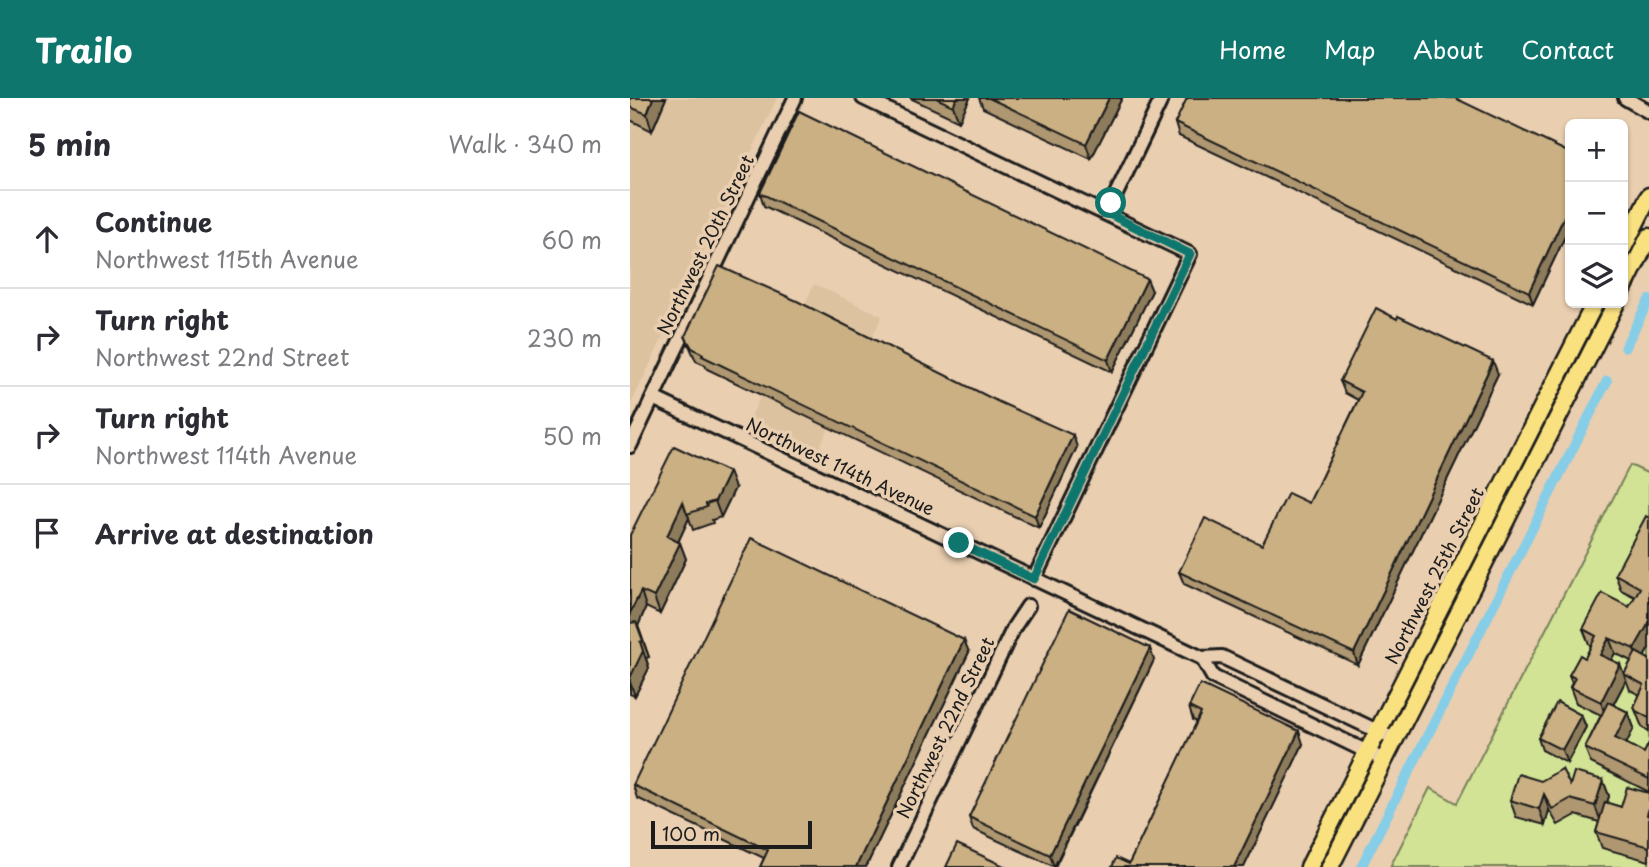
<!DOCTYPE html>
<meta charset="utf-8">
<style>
:root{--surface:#fff;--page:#f7f7f7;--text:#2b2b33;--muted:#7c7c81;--line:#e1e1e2;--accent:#0f766e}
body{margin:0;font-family:"Playpen Sans",sans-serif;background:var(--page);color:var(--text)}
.controls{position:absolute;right:21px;top:21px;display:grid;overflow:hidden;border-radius:10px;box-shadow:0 2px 5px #0004}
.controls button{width:63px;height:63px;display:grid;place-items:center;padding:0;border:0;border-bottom:2px solid var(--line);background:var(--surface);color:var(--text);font:35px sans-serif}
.scale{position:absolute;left:21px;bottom:18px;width:161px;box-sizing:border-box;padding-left:7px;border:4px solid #1c1c1c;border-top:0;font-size:19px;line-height:24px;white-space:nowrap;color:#1c1c1c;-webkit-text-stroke:5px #e9ceb0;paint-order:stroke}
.stop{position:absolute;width:21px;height:21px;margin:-16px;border:5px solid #0f766e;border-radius:50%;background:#fff}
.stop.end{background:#0f766e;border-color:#fff;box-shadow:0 2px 7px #0008}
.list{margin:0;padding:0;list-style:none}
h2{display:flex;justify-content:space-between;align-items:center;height:91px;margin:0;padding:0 28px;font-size:30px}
h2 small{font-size:23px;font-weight:400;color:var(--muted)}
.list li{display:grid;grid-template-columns:46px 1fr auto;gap:21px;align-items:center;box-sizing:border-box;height:98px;padding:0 28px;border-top:2px solid var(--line)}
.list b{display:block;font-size:26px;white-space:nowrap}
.list p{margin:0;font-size:23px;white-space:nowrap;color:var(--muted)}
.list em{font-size:23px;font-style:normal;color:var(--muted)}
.icon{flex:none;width:38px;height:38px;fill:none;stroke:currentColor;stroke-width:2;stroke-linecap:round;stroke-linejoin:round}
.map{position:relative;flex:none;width:1019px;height:769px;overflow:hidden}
header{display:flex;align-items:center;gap:42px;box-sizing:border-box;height:98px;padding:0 35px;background:var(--accent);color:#fff}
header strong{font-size:33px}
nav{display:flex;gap:38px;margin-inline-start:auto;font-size:24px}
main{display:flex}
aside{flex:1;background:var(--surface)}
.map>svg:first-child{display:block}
.built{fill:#dcc29f}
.green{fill:#d2e396;stroke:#778059;stroke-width:2}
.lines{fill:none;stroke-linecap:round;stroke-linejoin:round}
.canal{stroke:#86cde7;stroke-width:10}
.minor-casing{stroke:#1c1c1c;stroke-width:18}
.major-casing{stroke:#1c1c1c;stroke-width:21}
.minor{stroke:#e9ceb0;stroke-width:12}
.major{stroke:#fae180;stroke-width:16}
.wall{fill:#ae9771;stroke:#1c1c1c;stroke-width:2}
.shaded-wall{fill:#8d7b5c;stroke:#1c1c1c;stroke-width:2}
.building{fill:#cab083;stroke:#1c1c1c;stroke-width:2}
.route{stroke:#0f766e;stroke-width:9}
.labels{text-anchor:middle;stroke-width:7;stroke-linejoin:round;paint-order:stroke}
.street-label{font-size:18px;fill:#1c1c1c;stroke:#e9ceb0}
</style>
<header>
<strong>Trailo</strong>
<nav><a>Home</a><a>Map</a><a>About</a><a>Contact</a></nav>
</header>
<main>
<aside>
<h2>5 min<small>Walk · 340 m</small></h2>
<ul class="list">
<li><svg class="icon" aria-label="ahead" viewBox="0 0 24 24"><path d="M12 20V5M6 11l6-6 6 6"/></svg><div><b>Continue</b><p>Northwest 115th Avenue</p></div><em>60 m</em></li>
<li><svg class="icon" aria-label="right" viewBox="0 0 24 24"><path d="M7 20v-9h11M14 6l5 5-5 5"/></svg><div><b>Turn right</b><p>Northwest 22nd Street</p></div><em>230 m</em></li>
<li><svg class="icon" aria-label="right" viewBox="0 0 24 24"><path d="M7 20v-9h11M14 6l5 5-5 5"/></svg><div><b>Turn right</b><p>Northwest 114th Avenue</p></div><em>50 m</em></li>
<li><svg class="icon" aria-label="arrive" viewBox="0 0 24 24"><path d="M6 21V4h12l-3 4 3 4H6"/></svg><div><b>Arrive at destination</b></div></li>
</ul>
</aside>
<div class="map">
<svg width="1019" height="769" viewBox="0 0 1019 769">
<rect width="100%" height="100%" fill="#e9ceb0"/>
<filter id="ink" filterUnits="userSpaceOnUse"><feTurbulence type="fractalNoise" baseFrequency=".0143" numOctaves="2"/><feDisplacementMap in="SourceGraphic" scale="14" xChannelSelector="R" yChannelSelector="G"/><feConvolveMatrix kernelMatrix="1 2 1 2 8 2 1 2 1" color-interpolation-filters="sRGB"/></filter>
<g filter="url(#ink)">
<!-- built -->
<g class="built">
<path d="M0,0H147L0,308Z"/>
<path d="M184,186L252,218L185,359L117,327Z"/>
</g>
<!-- green -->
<path class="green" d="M1000,367L1019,376V769H760L800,690L827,705Z"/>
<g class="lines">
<!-- canal -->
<g class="canal">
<path d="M995,249L1019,202"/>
<path d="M731,769L977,283"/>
</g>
<defs>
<g id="minor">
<path d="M233,0L560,156L404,481"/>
<path d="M995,0L1019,14"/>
<path d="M477,115L532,0"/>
<path d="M23,300L572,560L592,559L764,641"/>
<path d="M0,348L165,0"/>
<path d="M572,560L583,579L754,662"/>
<path d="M269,769L384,529L398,508"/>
</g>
<g id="major">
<path d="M993,150L1019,98"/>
<path d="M993,191L1019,139"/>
<path d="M679,769L965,205"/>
<path d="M700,769L986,205"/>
</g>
</defs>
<!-- minor casing -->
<use href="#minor" class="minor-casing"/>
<!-- major casing -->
<use href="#major" class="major-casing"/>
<!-- minor -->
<use href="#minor" class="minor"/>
<!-- major -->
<use href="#major" class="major"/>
</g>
<!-- wall -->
<g class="wall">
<path d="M0,0H36L22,33L0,22Z"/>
<path d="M280,0H340L329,23Z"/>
<path d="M349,0H492L461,61L353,10Z"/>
<path d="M545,25L940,55V128L903,206L549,38Z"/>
<path d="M130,95L522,193L482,274L134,108Z"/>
<path d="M55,238L447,349L409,430L77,271L75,267L66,263Z"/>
<path d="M868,276L728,567L554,486L549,474L632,447L679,405L728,302L715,295L710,283Z"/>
<path d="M105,390L91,419L82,422L83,425L63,432L59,420L48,444L50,445L56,461L30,516L16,509L8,528L19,559L16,560L19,570L5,598L0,596V437Z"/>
<path d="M1019,420V550L1014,559L1019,561V633L1012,629L1004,609L1010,597L1000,592L994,576L1001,563L985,555L981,562L990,566L996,582L983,607L998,614L1004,630L996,645L1014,655L1019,645V694L961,665L955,650L971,617L946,605L940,589L942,585L939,577L955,560L961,548L959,546L953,531L999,509L1005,499L991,492L985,476Z"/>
<path d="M339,554L236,769H130L134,760L7,700L3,687Z"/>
<path d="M524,562L425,769L343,731L339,719Z"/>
<path d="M559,609L673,646L614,769H482L499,766L567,624L563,622Z"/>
<path d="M951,617L956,629L937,665L912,652L908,640Z"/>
<path d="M973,682L979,698L977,705L991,709L1019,695V763L972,750L966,734L969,724L946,717L928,727L919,712L915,727L886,719L880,702L911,683L940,687Z"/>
</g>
<!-- shaded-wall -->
<g class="shaded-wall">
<path d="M23,0H36L22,33L17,16Z"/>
<path d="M327,0H340L329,23L323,8Z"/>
<path d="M479,0H492L461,61L456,46Z"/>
<path d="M940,106V128L903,206L899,194Z"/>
<path d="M517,181L522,193L482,274L478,262Z"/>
<path d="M863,263L868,276L728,567L724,555Z"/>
<path d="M443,337L447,349L409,430L405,418Z"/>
<path d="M99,374L105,390L91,419L85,403Z"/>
<path d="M53,404L59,420L43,455L37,438Z"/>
<path d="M50,445L56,461L30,516L24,499Z"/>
<path d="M11,493L16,509L8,528L19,559L7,528L0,543V515Z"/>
<path d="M1019,524V550L1010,567L1004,551Z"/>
<path d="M979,540L985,555L976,572L970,557Z"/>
<path d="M334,542L339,554L236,769H226Z"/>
<path d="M10,544L19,570L5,598L0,584V580Z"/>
<path d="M520,550L524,562L424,769L420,757Z"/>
<path d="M990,566L996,582L976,620L971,604Z"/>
<path d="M998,614L1004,630L991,656L985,640Z"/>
<path d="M951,617L956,629L937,665L932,652Z"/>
<path d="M669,633L673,646L614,769H604Z"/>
<path d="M973,682L979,698L971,724L965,708Z"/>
<path d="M914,696L919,712L915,727L909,711Z"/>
</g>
<!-- building -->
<g class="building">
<path d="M0,0H23L17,16L0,9Z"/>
<path d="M306,0H327L323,8Z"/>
<path d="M359,0H479L456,46Z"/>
<path d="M557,0H825L940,55V106L899,194L545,25Z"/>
<path d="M169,13L517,181L478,262L130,95Z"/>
<path d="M89,168L167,203L369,304L443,337L405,418L72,258L73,256L62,250L55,238Z"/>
<path d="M746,210L767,221L768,218L863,263L724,555L549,474L575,420L632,447L658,395L679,405L732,294L710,283Z"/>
<path d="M44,348L99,374L85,403L76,406L77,409L57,416L53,404L37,438L50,445L24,499L11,493L0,515V437Z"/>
<path d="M1016,418L1019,420V525L1004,551L979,540L970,557L990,566L971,604L940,589L945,580L939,577L950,557L955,560L966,538L953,531L972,495L999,509L1010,490L985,476Z"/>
<path d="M121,440L334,542L226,769H130L138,752L3,687Z"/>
<path d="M439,511L520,550L420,757L339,719Z"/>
<path d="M6,524L13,543L10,544L13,553L0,580V525Z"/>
<path d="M1006,554L1019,561V620L1006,613L1004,609L1014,587L994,576Z"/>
<path d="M570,586L669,633L604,769H482L486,760L499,766L571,615L559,609Z"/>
<path d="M927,604L951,617L932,652L908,640Z"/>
<path d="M978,604L998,614L985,640L1014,655L1019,645V681L955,650Z"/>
<path d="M932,671L940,687L944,674L973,682L965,708L940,701L922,711L914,696L909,711L880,702L888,676L911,683Z"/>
<path d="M997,689L1019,695V710L1017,717L1019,718V749L966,734L975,704L991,709Z"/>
<path d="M327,746L376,769H316Z"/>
</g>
</g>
<g class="lines" filter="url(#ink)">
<!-- route -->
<path class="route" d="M329,445L404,481L560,156L477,115L481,105"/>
</g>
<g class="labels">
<!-- street labels -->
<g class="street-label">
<text transform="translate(76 147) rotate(-64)" y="6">Northwest 20th Street</text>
<text transform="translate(210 369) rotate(25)" y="6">Northwest 114th Avenue</text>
<text transform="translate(805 478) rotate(-63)" y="6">Northwest 25th Street</text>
<text transform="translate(316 630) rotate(-64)" y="6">Northwest 22nd Street</text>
</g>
</g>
</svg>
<div class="controls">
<button>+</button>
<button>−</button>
<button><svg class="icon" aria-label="layers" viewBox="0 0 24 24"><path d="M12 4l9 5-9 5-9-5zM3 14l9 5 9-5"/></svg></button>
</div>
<div class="scale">100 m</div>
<div class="stop" style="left:481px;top:105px"></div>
<div class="stop end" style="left:329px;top:445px"></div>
</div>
</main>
